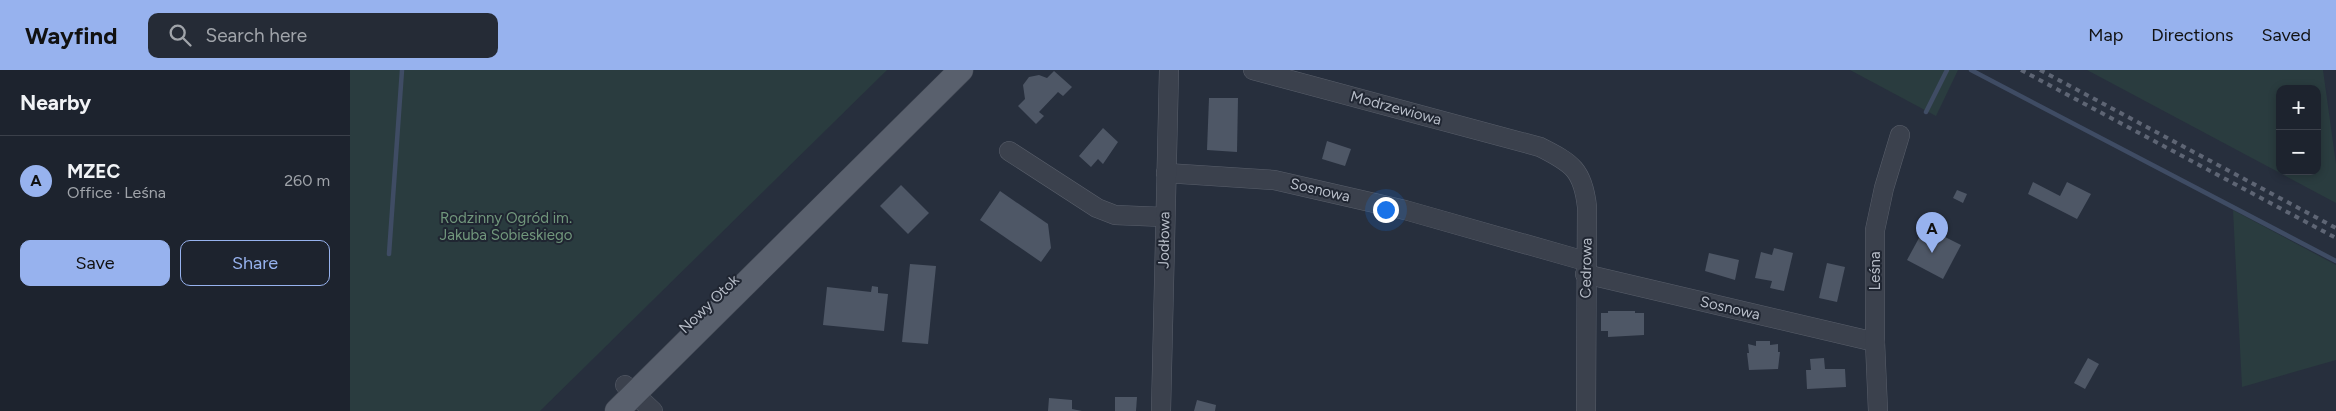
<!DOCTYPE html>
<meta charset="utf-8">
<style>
:root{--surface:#1d232e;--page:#252b36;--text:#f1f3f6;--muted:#a0a4aa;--line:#3b404a;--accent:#97b2ee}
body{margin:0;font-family:Figtree,sans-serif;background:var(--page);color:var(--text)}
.controls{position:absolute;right:15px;top:15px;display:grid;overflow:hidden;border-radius:10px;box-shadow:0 2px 8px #0003}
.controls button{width:45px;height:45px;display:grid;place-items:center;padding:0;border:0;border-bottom:1px solid var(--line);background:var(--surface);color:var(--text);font:25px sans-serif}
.you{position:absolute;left:1035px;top:139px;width:18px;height:18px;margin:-12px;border:4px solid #fff;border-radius:50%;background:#1a73e8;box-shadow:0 0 0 8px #1a73e833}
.badge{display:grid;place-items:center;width:32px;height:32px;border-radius:50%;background:var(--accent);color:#111;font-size:16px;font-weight:700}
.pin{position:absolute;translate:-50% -41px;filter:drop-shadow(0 1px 2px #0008)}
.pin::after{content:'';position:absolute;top:26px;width:18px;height:15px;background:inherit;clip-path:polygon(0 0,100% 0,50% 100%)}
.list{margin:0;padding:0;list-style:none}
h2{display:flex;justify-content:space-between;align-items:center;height:65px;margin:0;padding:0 20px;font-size:21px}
h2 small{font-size:16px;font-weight:400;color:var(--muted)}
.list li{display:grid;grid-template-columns:32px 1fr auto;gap:15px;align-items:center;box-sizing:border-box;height:90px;padding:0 20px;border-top:1px solid var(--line)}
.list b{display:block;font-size:19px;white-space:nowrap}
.list p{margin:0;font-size:16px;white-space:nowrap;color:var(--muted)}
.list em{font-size:16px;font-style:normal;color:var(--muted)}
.actions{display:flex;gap:10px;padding:15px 20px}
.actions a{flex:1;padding:11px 0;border:1px solid var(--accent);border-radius:10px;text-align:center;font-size:18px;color:var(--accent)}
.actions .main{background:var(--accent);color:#111}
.icon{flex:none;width:28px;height:28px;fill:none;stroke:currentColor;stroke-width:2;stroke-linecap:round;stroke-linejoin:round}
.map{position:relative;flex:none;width:1986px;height:341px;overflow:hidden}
header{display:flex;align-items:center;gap:30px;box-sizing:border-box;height:70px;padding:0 25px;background:var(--accent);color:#111}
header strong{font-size:24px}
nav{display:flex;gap:28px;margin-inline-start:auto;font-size:18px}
.search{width:350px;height:45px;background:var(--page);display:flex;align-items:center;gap:12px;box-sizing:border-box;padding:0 18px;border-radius:10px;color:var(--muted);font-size:19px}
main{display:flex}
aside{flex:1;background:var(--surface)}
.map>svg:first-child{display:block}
.green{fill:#2a3c3f;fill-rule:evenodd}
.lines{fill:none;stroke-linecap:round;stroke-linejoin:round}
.stream{stroke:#3f4c64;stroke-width:4.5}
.building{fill:#4e5766}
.minor-casing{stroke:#595f6b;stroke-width:20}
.major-casing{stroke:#444a56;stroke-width:25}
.minor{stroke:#3b414d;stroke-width:19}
.major{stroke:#59606d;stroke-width:24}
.rail{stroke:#5e6574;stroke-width:4;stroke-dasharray:5 5;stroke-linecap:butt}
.labels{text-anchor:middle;stroke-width:4;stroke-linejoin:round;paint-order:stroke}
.street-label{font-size:15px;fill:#b7bdc8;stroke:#202632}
.park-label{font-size:15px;fill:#71977c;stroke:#202632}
</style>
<header>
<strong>Wayfind</strong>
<div class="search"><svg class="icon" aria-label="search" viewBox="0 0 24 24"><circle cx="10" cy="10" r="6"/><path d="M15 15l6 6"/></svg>Search here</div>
<nav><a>Map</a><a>Directions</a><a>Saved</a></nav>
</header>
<main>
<aside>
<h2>Nearby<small></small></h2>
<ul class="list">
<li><span class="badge">A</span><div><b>MZEC</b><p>Office · Leśna</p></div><em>260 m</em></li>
</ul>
<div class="actions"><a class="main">Save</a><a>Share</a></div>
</aside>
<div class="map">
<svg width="1986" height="341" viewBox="0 0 1986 341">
<rect width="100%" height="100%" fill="#272f3d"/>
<!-- green -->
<g class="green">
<path d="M0,0H537L190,341H0Z"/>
<path d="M1500,0H1608L1586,46Z"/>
<path d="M1737,0H1973L1986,94V133ZM1930,19H1967V101H1930Z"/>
<path d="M1883,140L1986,195V290L1892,317Z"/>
</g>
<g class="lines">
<!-- stream -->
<g class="stream">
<path d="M1621,0L1986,191"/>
<path d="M1576,42L1597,0"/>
<path d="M39,184L52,0"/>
</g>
</g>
<!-- building -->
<g class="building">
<path d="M704,1L722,17L713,26L708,22L689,42L694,46L686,54L668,36L675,29L673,15L679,7L689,5L697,8Z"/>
<path d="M859,28H888L887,82L857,80Z"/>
<path d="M753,58L768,72L753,94L748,89L741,97L729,86Z"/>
<path d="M977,71L1001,79L995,96L972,89Z"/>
<path d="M1683,112L1710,126L1717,112L1741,124L1727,149L1678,124Z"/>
<path d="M551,115L579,143L558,164L530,136Z"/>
<path d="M1607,120L1617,124L1613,133L1603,128Z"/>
<path d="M650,121L698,154L701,178L691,192L630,150Z"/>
<path d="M1575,157L1611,175L1593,209L1557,190Z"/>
<path d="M1424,178L1443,183L1434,221L1420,218L1422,211L1405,208L1411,182L1422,185Z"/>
<path d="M1359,183L1389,190L1385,210L1355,201Z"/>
<path d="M1477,193L1495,197L1487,232L1469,228Z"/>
<path d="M560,194L586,196L578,274L552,272Z"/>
<path d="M522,216L528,217V223L538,224L534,261L473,255L477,217L521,222Z"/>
<path d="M1258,241H1285V243H1294V265L1258,267V261H1251V243H1258Z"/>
<path d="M1406,271H1420V275L1428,274V282H1430L1428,299L1399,300L1397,283H1399L1398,274L1406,276Z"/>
<path d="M1474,288L1475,299H1495L1496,317L1457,319L1456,300H1461L1460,289Z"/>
<path d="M1738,288L1749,294L1735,319L1724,313Z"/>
<path d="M765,327H787L786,341H765Z"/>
<path d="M699,328L722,330V339L732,341H698Z"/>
<path d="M847,330L866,335L865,341H844Z"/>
</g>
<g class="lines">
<defs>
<g id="minor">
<path d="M903,0L1190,77C1222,93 1233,100 1237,137L1236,341"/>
<path d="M659,81L747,138L765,145L814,147"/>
<path d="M816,103L924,110L1055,140L1235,191"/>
<path d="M1235,204L1525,272"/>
<path d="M275,315L303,341"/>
<path d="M811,341L819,0"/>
<path d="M1528,341L1525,272V160L1534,118L1550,65"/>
</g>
<path id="major" d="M267,341L611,0"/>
</defs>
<!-- minor casing -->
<use href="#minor" class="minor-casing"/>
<!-- major casing -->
<use href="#major" class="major-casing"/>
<!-- minor -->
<use href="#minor" class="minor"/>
<!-- major -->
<use href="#major" class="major"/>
<!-- rail -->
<g class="rail">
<path d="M1671,0L1986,168"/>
<path d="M1690,0L1986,158"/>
</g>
</g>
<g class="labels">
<!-- street labels -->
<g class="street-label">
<text transform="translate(1046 38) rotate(15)" y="5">Modrzewiowa</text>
<text transform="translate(970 120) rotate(13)" y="5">Sosnowa</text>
<text transform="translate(814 170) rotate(-89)" y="5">Jodłowa</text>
<text transform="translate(1236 198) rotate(-89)" y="5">Cedrowa</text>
<text transform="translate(1525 201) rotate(-90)" y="5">Leśna</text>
<text transform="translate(359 234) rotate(-44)" y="5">Nowy Otok</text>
<text transform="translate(1380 238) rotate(13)" y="5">Sosnowa</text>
</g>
<!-- park labels -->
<g class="park-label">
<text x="156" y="153">Rodzinny Ogród im.<tspan x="156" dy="17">Jakuba Sobieskiego</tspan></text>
</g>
</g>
</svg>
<div class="controls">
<button>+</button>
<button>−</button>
</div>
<div class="you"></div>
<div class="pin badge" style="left:1582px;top:183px">A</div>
</div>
</main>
